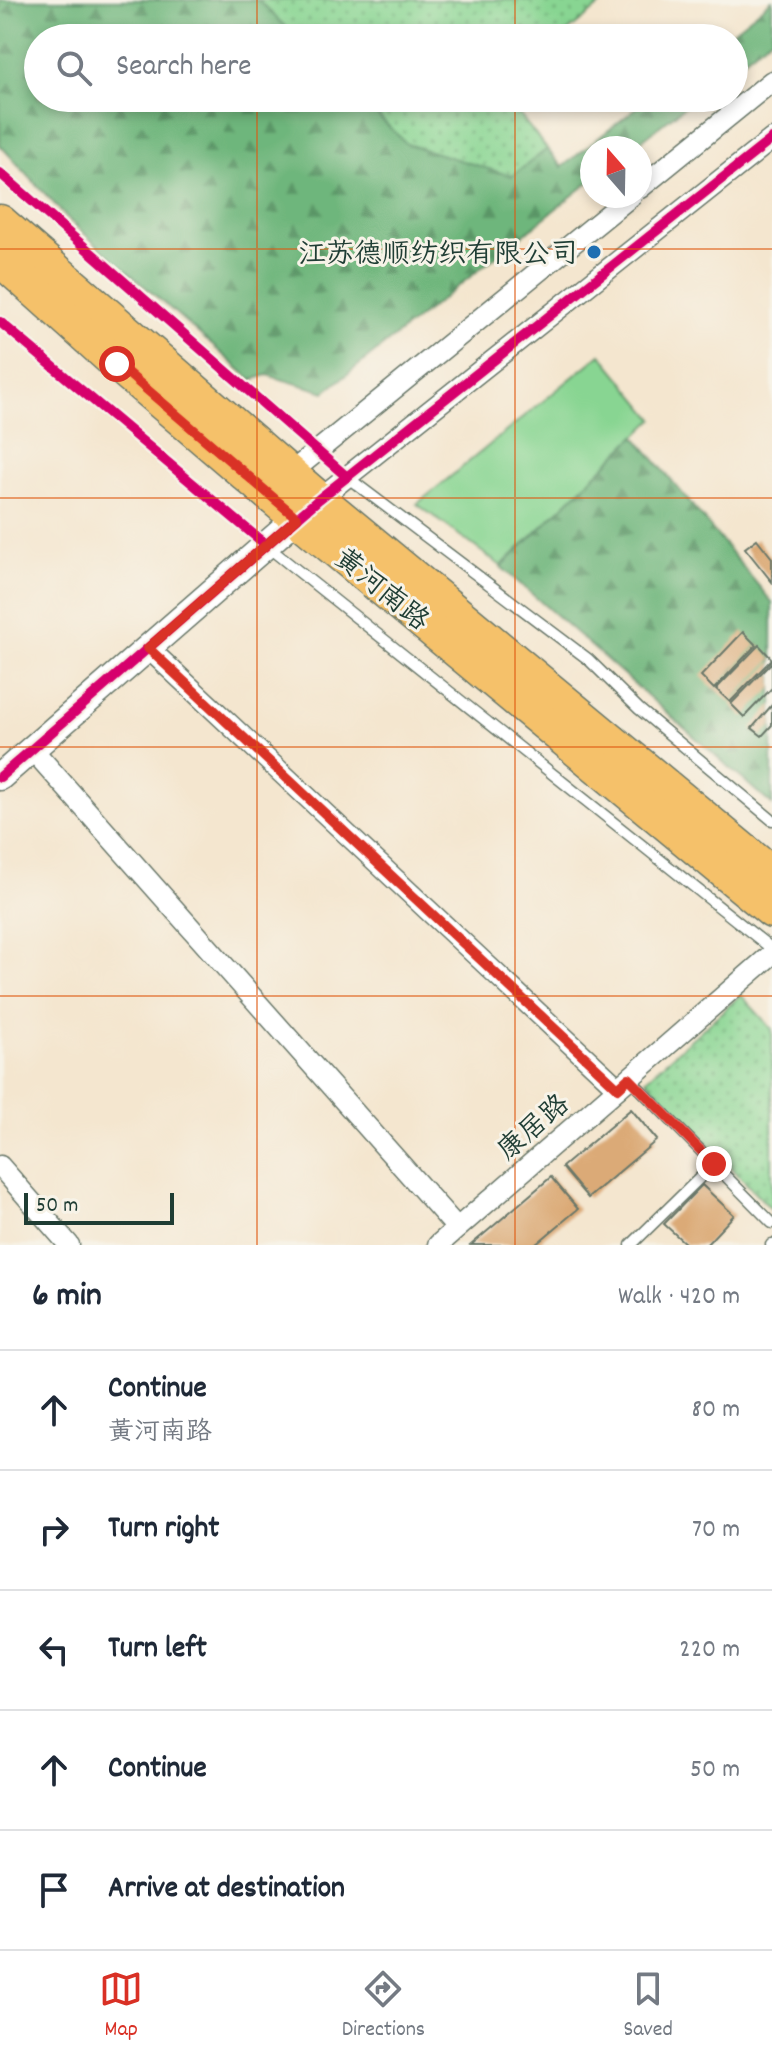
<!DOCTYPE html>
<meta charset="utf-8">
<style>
:root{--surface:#fff;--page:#f6f6f7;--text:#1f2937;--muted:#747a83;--line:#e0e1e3;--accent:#d93025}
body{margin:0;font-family:Dekko,"LXGW WenKai TC",sans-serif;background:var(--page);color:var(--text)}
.compass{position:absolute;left:580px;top:136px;width:72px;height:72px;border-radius:50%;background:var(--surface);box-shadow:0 4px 12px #0003;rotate:340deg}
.scale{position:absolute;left:24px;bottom:20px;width:150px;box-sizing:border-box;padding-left:8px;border:4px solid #1f3d34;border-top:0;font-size:22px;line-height:28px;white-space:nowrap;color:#1f3d34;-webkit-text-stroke:6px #f7f3e8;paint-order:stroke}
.stop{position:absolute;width:24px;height:24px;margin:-18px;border:6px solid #d93025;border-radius:50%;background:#fff}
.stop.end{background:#d93025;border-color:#fff;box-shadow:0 2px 8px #0008}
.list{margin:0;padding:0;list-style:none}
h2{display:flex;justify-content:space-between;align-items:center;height:104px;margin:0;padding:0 32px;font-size:34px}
h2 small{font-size:26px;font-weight:400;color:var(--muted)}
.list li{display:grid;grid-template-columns:52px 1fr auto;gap:24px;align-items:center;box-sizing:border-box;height:120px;padding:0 32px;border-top:2px solid var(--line)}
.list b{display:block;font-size:30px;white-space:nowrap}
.list p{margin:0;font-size:26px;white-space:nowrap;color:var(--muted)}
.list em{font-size:26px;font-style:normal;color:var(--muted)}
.icon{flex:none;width:44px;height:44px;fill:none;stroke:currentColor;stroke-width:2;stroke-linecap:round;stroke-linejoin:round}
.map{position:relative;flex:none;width:772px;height:1245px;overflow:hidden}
.search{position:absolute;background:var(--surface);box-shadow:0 4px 12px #0003;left:24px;right:24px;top:24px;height:88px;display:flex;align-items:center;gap:20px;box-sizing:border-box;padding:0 28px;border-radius:44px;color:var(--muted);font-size:30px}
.sheet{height:704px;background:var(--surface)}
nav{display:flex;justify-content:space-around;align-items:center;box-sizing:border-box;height:112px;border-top:2px solid var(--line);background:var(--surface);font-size:22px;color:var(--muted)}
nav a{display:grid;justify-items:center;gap:4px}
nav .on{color:var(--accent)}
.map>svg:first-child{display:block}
.grass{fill:#88d592;stroke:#548963;stroke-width:2}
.forest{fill:url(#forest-firs);stroke:#467a58;stroke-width:2}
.garden{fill:url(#garden-dots);stroke:#548963;stroke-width:2}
.building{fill:#dbaa77}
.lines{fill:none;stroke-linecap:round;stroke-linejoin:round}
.service-casing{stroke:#6a786a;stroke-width:13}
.minor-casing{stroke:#6a786a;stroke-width:23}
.tertiary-casing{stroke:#6a786a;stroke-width:29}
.primary-casing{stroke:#6a786a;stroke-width:37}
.service{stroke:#fff;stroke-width:10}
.minor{stroke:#fff;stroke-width:20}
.tertiary{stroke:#fff;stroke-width:26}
.primary{stroke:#f5c16b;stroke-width:34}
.cycleway-casing{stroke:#f7f3e8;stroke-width:15}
.cycleway{stroke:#d6006c;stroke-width:10}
.route{stroke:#d93025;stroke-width:10}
.grid{fill:none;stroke:#de580e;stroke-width:2;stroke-opacity:0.55}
.poi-dot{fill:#1f6fb2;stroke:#f7f3e8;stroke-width:3}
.labels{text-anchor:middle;stroke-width:6;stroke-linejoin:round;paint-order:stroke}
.poi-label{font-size:28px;fill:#1f3d34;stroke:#f7f3e8;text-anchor:end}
.street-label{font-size:28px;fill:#1f3d34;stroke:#f7f3e8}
</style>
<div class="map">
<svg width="772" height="1245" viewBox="0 0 772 1245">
<defs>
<pattern id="forest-firs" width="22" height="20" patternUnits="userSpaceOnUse" patternTransform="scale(2)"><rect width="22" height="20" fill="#6eb67c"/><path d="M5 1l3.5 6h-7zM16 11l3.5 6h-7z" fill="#5a9566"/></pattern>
<pattern id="garden-dots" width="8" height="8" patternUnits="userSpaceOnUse" patternTransform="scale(2)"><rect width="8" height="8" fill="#88d592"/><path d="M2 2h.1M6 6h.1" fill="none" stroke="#6fae78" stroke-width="1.8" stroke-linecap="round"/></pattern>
</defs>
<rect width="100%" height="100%" fill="#f7f3e8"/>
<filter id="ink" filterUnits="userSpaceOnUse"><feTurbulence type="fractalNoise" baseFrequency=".0125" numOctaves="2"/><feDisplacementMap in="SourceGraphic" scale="16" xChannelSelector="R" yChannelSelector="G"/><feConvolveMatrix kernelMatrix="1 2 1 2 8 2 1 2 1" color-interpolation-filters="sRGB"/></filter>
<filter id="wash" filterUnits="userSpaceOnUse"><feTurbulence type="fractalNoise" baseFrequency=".006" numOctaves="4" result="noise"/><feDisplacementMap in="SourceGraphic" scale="32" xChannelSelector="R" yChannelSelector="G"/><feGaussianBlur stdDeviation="1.8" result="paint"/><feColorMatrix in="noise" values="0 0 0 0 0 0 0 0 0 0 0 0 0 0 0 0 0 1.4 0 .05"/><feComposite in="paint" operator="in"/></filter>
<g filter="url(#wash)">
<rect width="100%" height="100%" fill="#f4e6cf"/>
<!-- grass -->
<path class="grass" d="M601,354L654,419L501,566L417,504Z"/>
<!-- forest -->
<g class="forest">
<path d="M0,0H258L297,38H38V98H359L407,144L512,176L547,149L562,167L649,98H695L632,148H592V180L325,392L267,375L252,380L71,222L0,145Z"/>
<path d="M772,0V37L734,67V38H724Z"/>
<path d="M635,436L772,602V805L501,567Z"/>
</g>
<!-- garden -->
<g class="garden">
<path d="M258,0H607L560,38H297Z"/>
<path d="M360,98H506L547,149L512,176L407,144Z"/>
<path d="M741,995L772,1029V1210L646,1079Z"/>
</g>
<g id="blocks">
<!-- building -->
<g class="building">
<path d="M757,539L772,558V582L745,548Z"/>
<path d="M743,632L756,645L714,689L701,676Z"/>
<path d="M759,645L772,659L730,702L716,689Z"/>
<path d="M772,662V688L744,717L731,704Z"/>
<path d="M772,705V725L762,736L752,728Z"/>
<path d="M631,1109L657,1140L588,1198L562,1167Z"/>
<path d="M551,1177L578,1209L535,1245H471Z"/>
<path d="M702,1185L734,1215L706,1245H687L664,1224Z"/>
</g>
</g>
</g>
<g filter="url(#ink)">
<use href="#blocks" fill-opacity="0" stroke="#6a786a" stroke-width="2"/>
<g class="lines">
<defs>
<g id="service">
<path d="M347,477L588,659L639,709L772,820"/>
<path d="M268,547L772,949"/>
<path d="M629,1078L772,1223"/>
<path d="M631,1245L714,1164"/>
<path d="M771,1245L772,1244"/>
</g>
<g id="minor">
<path d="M640,188L772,81"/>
<path d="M283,479L631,196"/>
<path d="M319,499L772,139"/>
<path d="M148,648L618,1088"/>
<path d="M32,749L457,1228"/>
<path d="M0,1166L69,1245"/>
<path d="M438,1245L772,954"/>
</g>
<path id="tertiary" d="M0,777L311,506"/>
<g id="primary">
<path d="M0,222L319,499L772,874"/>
<path d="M0,259L117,364L297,518L772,911"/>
</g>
</defs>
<!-- service casing -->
<use href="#service" class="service-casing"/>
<!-- minor casing -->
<use href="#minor" class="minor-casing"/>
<!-- tertiary casing -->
<use href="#tertiary" class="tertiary-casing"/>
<!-- primary casing -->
<use href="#primary" class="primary-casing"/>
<!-- service -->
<use href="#service" class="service"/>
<!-- minor -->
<use href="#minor" class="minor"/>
<!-- tertiary -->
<use href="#tertiary" class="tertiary"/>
<!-- primary -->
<use href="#primary" class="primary"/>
<defs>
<g id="cycleway">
<path d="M0,173L347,477"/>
<path d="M0,322L266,545"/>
<path d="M0,777L319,499L772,139"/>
</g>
</defs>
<!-- cycleway casing -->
<use href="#cycleway" class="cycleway-casing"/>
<!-- cycleway -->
<use href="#cycleway" class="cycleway"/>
</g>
</g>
<g class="lines" filter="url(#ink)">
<!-- route -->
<path class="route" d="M117,364L297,518L148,648L618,1088L629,1078L714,1164"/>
</g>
<!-- grid -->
<path class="grid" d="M257,0V38M515,0V38M257,98V1245M515,98V1245M0,249H772M0,498H772M0,747H772M0,996H772"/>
<!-- markers -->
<circle class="poi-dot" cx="594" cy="252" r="8"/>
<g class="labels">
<!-- poi labels -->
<g class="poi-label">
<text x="578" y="262">江苏德顺纺织有限公司</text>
</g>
<!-- street labels -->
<g class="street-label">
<text transform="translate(383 588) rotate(39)" y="10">黄河南路</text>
<text transform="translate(532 1126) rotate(-41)" y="10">康居路</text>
</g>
</g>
</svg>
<svg class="compass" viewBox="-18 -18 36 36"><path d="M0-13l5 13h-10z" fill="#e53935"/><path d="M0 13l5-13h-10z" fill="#747a83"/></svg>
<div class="scale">50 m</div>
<div class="stop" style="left:117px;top:364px"></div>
<div class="stop end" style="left:714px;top:1164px"></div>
<div class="search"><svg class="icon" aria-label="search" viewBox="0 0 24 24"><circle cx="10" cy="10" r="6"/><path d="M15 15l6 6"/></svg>Search here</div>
</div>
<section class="sheet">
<h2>6 min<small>Walk · 420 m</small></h2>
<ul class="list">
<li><svg class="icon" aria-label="ahead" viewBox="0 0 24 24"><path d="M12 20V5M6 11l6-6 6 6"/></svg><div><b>Continue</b><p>黄河南路</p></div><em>80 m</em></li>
<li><svg class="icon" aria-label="right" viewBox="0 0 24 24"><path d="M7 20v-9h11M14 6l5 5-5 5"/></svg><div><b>Turn right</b></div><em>70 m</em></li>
<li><svg class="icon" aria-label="left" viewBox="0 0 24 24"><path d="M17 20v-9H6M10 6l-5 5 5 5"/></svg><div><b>Turn left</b></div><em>220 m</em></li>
<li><svg class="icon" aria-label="ahead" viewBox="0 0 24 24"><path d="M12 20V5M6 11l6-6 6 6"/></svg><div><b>Continue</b></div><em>50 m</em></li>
<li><svg class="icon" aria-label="arrive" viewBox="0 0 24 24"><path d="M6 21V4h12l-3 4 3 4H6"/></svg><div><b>Arrive at destination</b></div></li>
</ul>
</section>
<nav>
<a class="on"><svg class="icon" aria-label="map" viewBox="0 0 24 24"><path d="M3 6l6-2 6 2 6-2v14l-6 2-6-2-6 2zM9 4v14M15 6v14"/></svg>Map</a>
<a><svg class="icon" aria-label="directions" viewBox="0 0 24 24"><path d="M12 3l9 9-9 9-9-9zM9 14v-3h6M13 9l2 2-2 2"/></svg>Directions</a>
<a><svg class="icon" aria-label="saved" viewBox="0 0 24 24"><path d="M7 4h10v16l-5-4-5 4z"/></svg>Saved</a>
</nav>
